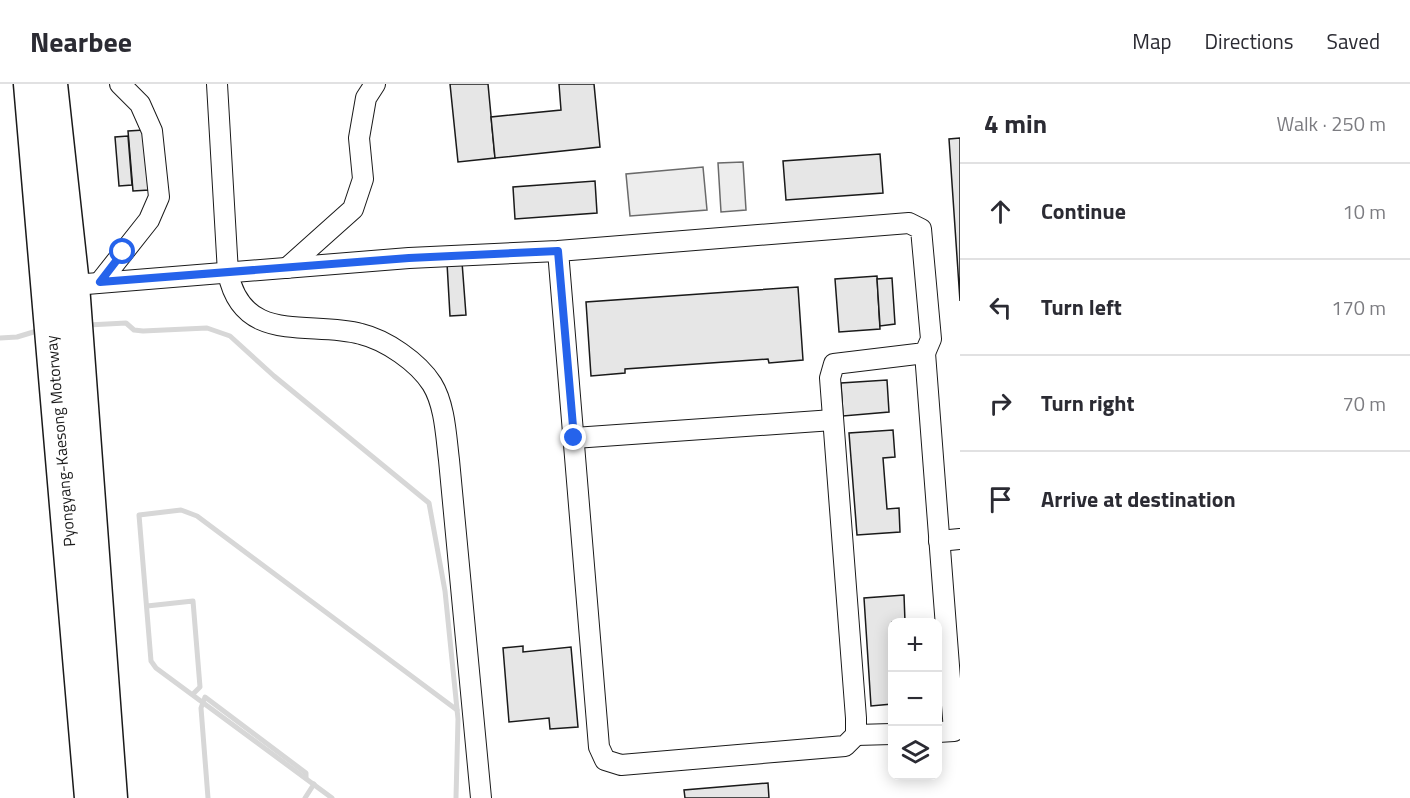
<!DOCTYPE html>
<meta charset="utf-8">
<style>
:root{--surface:#fff;--page:#f2f2f3;--text:#2b2b33;--muted:#7c7c81;--line:#e1e1e2}
body{margin:0;font-family:"Titillium Web",sans-serif;background:var(--page);color:var(--text)}
.controls{position:absolute;right:18px;bottom:18px;display:grid;overflow:hidden;border-radius:12px;box-shadow:0 3px 15px #0003}
.controls button{width:54px;height:54px;display:grid;place-items:center;padding:0;border:0;border-bottom:2px solid var(--line);background:var(--surface);color:var(--text);font:30px sans-serif}
.stop{position:absolute;width:18px;height:18px;margin:-14px;border:4px solid #2563eb;border-radius:50%;background:#fff}
.stop.end{background:#2563eb;border-color:#fff;box-shadow:0 2px 6px #0008}
.list{margin:0;padding:0;list-style:none}
h2{display:flex;justify-content:space-between;align-items:center;height:78px;margin:0;padding:0 24px;font-size:26px}
h2 small{font-size:20px;font-weight:400;color:var(--muted)}
.list li{display:grid;grid-template-columns:39px 1fr auto;gap:18px;align-items:center;box-sizing:border-box;height:96px;padding:0 24px;border-top:2px solid var(--line)}
.list b{display:block;font-size:22px;white-space:nowrap}
.list em{font-size:20px;font-style:normal;color:var(--muted)}
.icon{flex:none;width:33px;height:33px;fill:none;stroke:currentColor;stroke-width:2;stroke-linecap:round;stroke-linejoin:round}
.map{position:relative;flex:none;width:960px;height:714px;overflow:hidden}
header{display:flex;align-items:center;gap:36px;box-sizing:border-box;height:84px;padding:0 30px;background:var(--surface);border-bottom:2px solid var(--line)}
header strong{font-size:28px}
nav{display:flex;gap:33px;margin-inline-start:auto;font-size:21px}
main{display:flex}
aside{flex:1;background:var(--surface)}
.map>svg:first-child{display:block}
.built{fill:#ededed;stroke:#6a6a6a;stroke-width:1.5}
.lines{fill:none;stroke-linecap:round;stroke-linejoin:round}
.stream{stroke:#d7d7d7;stroke-width:5}
.building{fill:#e6e6e6;stroke:#1a1a1a;stroke-width:1.5}
.minor-casing{stroke:#1a1a1a;stroke-width:22}
.highway-casing{stroke:#1a1a1a;stroke-width:33}
.minor{stroke:#fff;stroke-width:20}
.highway{stroke:#fff;stroke-width:30}
.route{stroke:#2563eb;stroke-width:8}
.labels{text-anchor:middle;stroke-width:4.5;stroke-linejoin:round;paint-order:stroke}
.street-label{font-size:16px;fill:#1a1a1a;stroke:#fff}
</style>
<header>
<strong>Nearbee</strong>
<nav><a>Map</a><a>Directions</a><a>Saved</a></nav>
</header>
<main>
<div class="map">
<svg width="960" height="714" viewBox="0 0 960 714">
<rect width="100%" height="100%" fill="#fff"/>
<!-- built -->
<g class="built">
<path d="M743,78L746,126L721,128L718,79Z"/>
<path d="M703,83L707,126L630,132L626,90Z"/>
</g>
<g class="lines">
<!-- stream -->
<g class="stream">
<path d="M88,241L126,239L134,246L143,247L207,244L230,252L274,292L429,419L445,507L458,635L456,714"/>
<path d="M0,254L17,253L40,246"/>
<path d="M147,522L193,517L200,603L193,610"/>
<path d="M208,714L201,624L205,613L306,689V694"/>
<path d="M305,714L314,700"/>
<path d="M332,714L156,584L151,577L139,431L181,426L197,432L457,626"/>
</g>
</g>
<!-- building -->
<g class="building">
<path d="M450,0H488L495,74L458,78Z"/>
<path d="M559,0H594L600,63L495,74L491,33L561,26Z"/>
<path d="M144,46L149,106L133,107L128,47Z"/>
<path d="M128,52L132,101L119,102L115,53Z"/>
<path d="M960,54V217L949,55Z"/>
<path d="M880,70L883,109L786,116L783,77Z"/>
<path d="M595,97L597,129L515,135L513,103Z"/>
<path d="M462,178L466,231L450,232L447,179Z"/>
<path d="M877,192L880,245L839,248L835,195Z"/>
<path d="M892,194L895,240L880,242L877,195Z"/>
<path d="M798,203L803,276L769,279L768,275L625,285V289L591,292L586,218Z"/>
<path d="M887,296L889,328L843,332L841,299Z"/>
<path d="M893,346L895,373L883,374L887,425L899,424L900,448L857,451L849,349Z"/>
<path d="M904,511L905,538H892V620L871,622L864,514Z"/>
<path d="M523,562V568L571,563L578,643L550,645L549,634L509,638L503,564Z"/>
<path d="M768,699L769,714H685L684,706Z"/>
</g>
<g class="lines">
<defs>
<g id="minor">
<path d="M217,0L228,189C243,262 310,236 361,250C386,256 418,278 432,300C445,321 446,352 449,376L481,714"/>
<path d="M287,184L353,125L363,95L359,54L366,14L375,0"/>
<path d="M100,198L149,136L159,113L152,47L140,20L120,0"/>
<path d="M74,201L409,174L558,167L909,139L921,145L931,255L925,269L834,280L830,294L856,634V651L845,662L621,681L605,676L599,663L558,167"/>
<path d="M925,269L954,647L938,648"/>
<path d="M574,354L833,336"/>
<path d="M939,457L960,455"/>
<path d="M856,651L892,650"/>
</g>
<g id="highway">
<path d="M29,0L90,714"/>
<path d="M52,0L74,201L112,714"/>
</g>
</defs>
<!-- minor casing -->
<use href="#minor" class="minor-casing"/>
<!-- highway casing -->
<use href="#highway" class="highway-casing"/>
<!-- minor -->
<use href="#minor" class="minor"/>
<!-- highway -->
<use href="#highway" class="highway"/>
</g>
<g class="lines">
<!-- route -->
<path class="route" d="M123,168L100,198L409,174L558,167L574,354"/>
</g>
<g class="labels">
<!-- street labels -->
<g class="street-label">
<text transform="translate(60 357) rotate(-95)" y="6">Pyongyang-Kaesong Motorway</text>
</g>
</g>
</svg>
<div class="controls">
<button>+</button>
<button>−</button>
<button><svg class="icon" aria-label="layers" viewBox="0 0 24 24"><path d="M12 4l9 5-9 5-9-5zM3 14l9 5 9-5"/></svg></button>
</div>
<div class="stop" style="left:123px;top:168px"></div>
<div class="stop end" style="left:574px;top:354px"></div>
</div>
<aside>
<h2>4 min<small>Walk · 250 m</small></h2>
<ul class="list">
<li><svg class="icon" aria-label="ahead" viewBox="0 0 24 24"><path d="M12 20V5M6 11l6-6 6 6"/></svg><div><b>Continue</b></div><em>10 m</em></li>
<li><svg class="icon" aria-label="left" viewBox="0 0 24 24"><path d="M17 20v-9H6M10 6l-5 5 5 5"/></svg><div><b>Turn left</b></div><em>170 m</em></li>
<li><svg class="icon" aria-label="right" viewBox="0 0 24 24"><path d="M7 20v-9h11M14 6l5 5-5 5"/></svg><div><b>Turn right</b></div><em>70 m</em></li>
<li><svg class="icon" aria-label="arrive" viewBox="0 0 24 24"><path d="M6 21V4h12l-3 4 3 4H6"/></svg><div><b>Arrive at destination</b></div></li>
</ul>
</aside>
</main>
